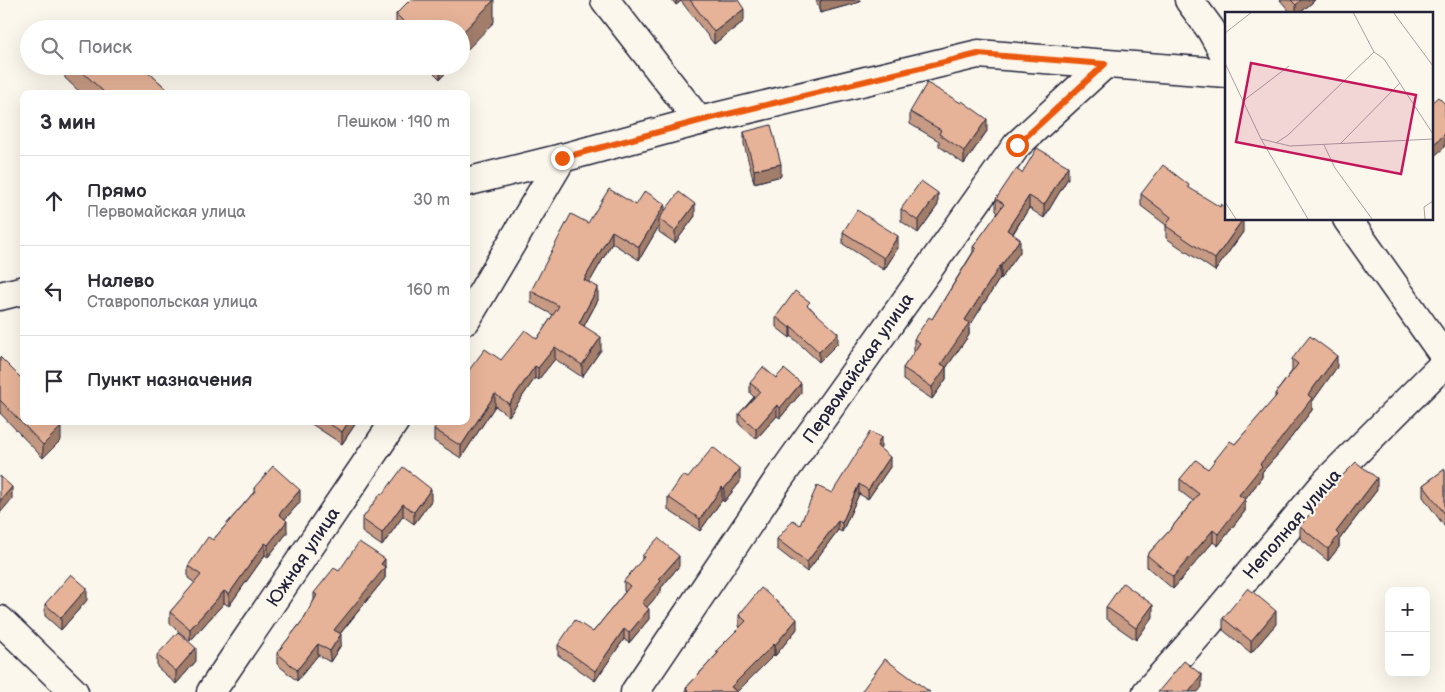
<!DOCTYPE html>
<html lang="ru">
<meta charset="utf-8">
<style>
:root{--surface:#fff;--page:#f7f7f7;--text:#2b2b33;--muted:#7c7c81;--line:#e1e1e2}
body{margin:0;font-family:"Balsamiq Sans",sans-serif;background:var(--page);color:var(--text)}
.controls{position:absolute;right:15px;bottom:15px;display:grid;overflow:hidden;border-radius:10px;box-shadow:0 5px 20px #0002}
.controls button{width:45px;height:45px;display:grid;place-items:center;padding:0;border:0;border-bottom:1px solid var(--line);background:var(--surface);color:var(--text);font:25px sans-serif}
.stop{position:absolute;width:15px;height:15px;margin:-11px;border:4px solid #ea580c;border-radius:50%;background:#fff}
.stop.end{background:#ea580c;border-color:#fff;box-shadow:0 1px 5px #0008}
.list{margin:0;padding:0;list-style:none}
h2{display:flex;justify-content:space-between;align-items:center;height:65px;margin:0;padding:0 20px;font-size:21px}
h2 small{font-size:16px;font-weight:400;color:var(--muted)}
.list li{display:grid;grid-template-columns:32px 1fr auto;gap:15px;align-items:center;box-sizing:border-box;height:90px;padding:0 20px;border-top:1px solid var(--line)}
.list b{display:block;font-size:19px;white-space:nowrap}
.list p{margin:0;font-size:16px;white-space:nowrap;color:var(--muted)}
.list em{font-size:16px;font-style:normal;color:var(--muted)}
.icon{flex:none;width:28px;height:28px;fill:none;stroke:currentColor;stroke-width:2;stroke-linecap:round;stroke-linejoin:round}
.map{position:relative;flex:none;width:1445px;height:692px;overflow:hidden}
.search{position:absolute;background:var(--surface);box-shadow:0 5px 20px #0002;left:20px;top:20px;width:450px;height:55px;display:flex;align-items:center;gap:12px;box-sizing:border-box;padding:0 18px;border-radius:28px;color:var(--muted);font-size:19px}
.panel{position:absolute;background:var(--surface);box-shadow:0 5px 20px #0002;left:20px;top:90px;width:450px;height:335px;border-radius:10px}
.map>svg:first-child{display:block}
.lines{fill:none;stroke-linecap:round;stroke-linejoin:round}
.minor-casing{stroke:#22223b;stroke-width:31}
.minor{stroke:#fbf7ec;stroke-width:28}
.wall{fill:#c69a83;stroke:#22223b}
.shaded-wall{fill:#a17d6a;stroke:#22223b}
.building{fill:#e6b398;stroke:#22223b}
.route{stroke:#ea580c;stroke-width:6}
.labels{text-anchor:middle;stroke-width:4.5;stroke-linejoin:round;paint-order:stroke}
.street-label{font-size:18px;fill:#22223b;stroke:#fbf7ec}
.inset-road{fill:none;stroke:#a4a2a5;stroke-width:1}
.view{fill:#c2185b;fill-opacity:0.15;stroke:#c2185b;stroke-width:2.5}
.inset-edge{fill:none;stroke:#22223b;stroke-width:2.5}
</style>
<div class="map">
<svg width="1445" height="692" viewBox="0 0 1445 692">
<rect width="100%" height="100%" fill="#fbf7ec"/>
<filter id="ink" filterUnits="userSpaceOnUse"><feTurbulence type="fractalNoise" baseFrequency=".02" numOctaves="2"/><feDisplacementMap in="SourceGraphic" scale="10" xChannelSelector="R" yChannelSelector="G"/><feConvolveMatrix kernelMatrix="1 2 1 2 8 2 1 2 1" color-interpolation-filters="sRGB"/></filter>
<g filter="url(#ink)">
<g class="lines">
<defs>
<g id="minor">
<path d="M605,0L699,121"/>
<path d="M1189,0L1211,30L1226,57"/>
<path d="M466,182L562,158L699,121L978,54L1226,73"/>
<path d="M1347,219L1445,357"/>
<path d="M0,296L24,290"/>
<path d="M466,320L562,158"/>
<path d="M0,620L74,692"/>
<path d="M211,692L395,421"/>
<path d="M635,692L778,480L1017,145L1105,64"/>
<path d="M1147,692L1206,626L1327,481L1445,363"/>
</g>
</defs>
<!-- minor casing -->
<use href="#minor" class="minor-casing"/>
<!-- minor -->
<use href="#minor" class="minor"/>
</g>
<!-- wall -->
<g class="wall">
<path d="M672,0H738L744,21L714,44L681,1L676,5Z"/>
<path d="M816,0H860V2L820,13Z"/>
<path d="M1280,0H1315L1299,14H1292Z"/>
<path d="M396,14L494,22L461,29H396Z"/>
<path d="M65,66H142L172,94H82L65,78Z"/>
<path d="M427,66H452L440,79Z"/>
<path d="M910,112L987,131L964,164L939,146V141L910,124Z"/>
<path d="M744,132L781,176L754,183L744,144Z"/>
<path d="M1022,173L1068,178L1044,218L1029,208L1013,234L1020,252L1001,279L1000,278L969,327V335L946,368V379L932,399L903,380V368L915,351H914V339L932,319L973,252V247L998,213L996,211V199Z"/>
<path d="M1189,188L1243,232L1215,271L1166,238V225L1141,206V194Z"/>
<path d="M636,205L695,216L675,243L659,232V226L639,260L612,243L589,283L598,300L584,326L601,350L582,377L555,359L538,380L535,378L509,416L495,406L461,458L434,441V429L466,421V374L501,360L537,339L553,315L531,303V291L588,223Z"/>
<path d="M938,205L918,233L901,221V209Z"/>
<path d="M843,232L898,248L884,270L843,244Z"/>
<path d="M810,307L838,343L819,362L791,336L790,338L776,327V317Z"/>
<path d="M0,357L24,421L61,440L43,458L0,413Z"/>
<path d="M1292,359L1337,367L1312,402V410L1280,452L1262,472V477L1245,500V511L1218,546L1213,542L1173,589L1147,567V555L1169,531L1193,501L1180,491V479L1208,469L1235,444L1275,398V394L1292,371Z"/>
<path d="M776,378L801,393L780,418L777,416L756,439L739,424V414L754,397L750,393V383Z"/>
<path d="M307,421H356V423L342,444Z"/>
<path d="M881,447L880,449L890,467L868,499L859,494L842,532L838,530L807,572L777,549V539L800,525L832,493Z"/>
<path d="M1445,469V527L1423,497V485Z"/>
<path d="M688,478L740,482L724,502L722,500L700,531L668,510V497Z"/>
<path d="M254,488L300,502L285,519L287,533L268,557L265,555L229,606L224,603L190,641L170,624V612L195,583L188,578V566L213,540L254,492Z"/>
<path d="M1377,490L1339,540V547L1328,561L1300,538V526Z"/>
<path d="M383,494L431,501L414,524L403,516L382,546L362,532V519Z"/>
<path d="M642,556L679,566L661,588V591L647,607L649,619L629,643L624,639L595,681L558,655V645L593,632L625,592L624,591V581L642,560Z"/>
<path d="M385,566V578L340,634L341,645L330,662L318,655L297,681L277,664V653L303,620L314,600V593Z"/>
<path d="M87,600L61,630L45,616V604Z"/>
<path d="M1106,607L1153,617L1136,640L1106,619Z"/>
<path d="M739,615L797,629L775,656L774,655L737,692H686V688L717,654V650L740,627L739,626Z"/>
<path d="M1223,618L1276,624L1251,653L1223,630Z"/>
<path d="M157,655L196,661L176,684L157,667Z"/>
</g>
<!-- shaded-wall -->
<g class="shaded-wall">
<path d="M494,0V22L461,56V34Z"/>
<path d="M676,0H681V1L676,5Z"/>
<path d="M823,0H860V2L820,13V1Z"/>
<path d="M1301,0H1315L1299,14H1296V5Z"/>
<path d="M744,9V21L714,44V32Z"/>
<path d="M440,66H452L440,79Z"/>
<path d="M987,119V131L964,164V151Z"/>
<path d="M1445,134V147L1431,159V147Z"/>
<path d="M781,164V176L754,183V170Z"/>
<path d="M1068,166V178L1044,218V205Z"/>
<path d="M938,193V205L918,233V221Z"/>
<path d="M1029,196V208L1007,242V230Z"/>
<path d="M665,204V216L659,219V226L639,260V247Z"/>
<path d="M695,204V216L675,243V231Z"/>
<path d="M1243,219V232L1215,271V259Z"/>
<path d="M612,231V243L584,292V280Z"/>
<path d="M898,236V248L884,270V258Z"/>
<path d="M1020,239V252L1001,279V266Z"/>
<path d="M1000,266V278L969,327V335L946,368V379L932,399V387L941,364L965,320Z"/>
<path d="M598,287V300L579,335V323Z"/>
<path d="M791,326V336L790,338V328Z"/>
<path d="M838,333V343L819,362V352Z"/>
<path d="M601,337V350L582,377V365Z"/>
<path d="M555,347V359L538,380V368Z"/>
<path d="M1337,356V367L1312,402V410L1280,452L1262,472V477L1245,500V511L1218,546V534L1239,495L1260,464L1308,395Z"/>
<path d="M535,366V378L509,416V404Z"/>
<path d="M801,383V393L780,418V408Z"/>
<path d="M495,394V406L461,458V446Z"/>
<path d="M777,405V416L756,439V429Z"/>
<path d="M349,421H356V423L342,444V432Z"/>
<path d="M61,427V440L43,458V445Z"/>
<path d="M881,437V447L877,456V446Z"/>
<path d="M890,457V467L868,499V490Z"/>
<path d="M740,469V482L724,502V489Z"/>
<path d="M1377,478V490L1339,540V547L1328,561V549L1336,532Z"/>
<path d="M859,484V494L842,532V523Z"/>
<path d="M12,487V499L0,513V501Z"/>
<path d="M722,487V500L700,531V519Z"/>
<path d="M431,489V501L414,524V512Z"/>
<path d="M300,490V502L279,526V514Z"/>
<path d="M403,504V516L382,546V533Z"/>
<path d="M287,521V533L268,557V545Z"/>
<path d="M838,521V530L807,572V562Z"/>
<path d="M1213,530V542L1173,589V577Z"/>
<path d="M265,543V555L229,606V594Z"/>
<path d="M679,556V566L661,588V591L642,613V603L659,579Z"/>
<path d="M385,559V578L334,641V630Z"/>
<path d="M87,588V600L61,630V618Z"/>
<path d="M224,591V603L190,641V629Z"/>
<path d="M1153,605V617L1136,640V628Z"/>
<path d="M649,609V619L629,643V633Z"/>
<path d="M1276,611V624L1251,653V641Z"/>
<path d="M797,619V629L775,656V645Z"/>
<path d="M624,629V639L595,681V671Z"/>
<path d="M341,634V645L330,662V651Z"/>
<path d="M318,644V655L297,681V670Z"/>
<path d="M774,644V655L737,692L731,687Z"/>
<path d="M196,648V661L176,684V671Z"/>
<path d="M1202,675V687L1198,692H1189Z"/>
</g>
<!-- building -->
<g class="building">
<path d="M410,0H494L461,34V29H411L396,14Z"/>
<path d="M690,0H738L744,9L714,32Z"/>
<path d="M1291,0H1301L1296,5Z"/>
<path d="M96,24L101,29H91Z"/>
<path d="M76,66H142L172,94H106Z"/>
<path d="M927,83L961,103L962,101L987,119L964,151L939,134L941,130L910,112Z"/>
<path d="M1438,97L1445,104V134L1431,147V103Z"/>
<path d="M771,125L781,164L754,170L744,132Z"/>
<path d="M1037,148L1068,166L1044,205L1029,196L1007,230L1020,239L1001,266H1000L965,320L969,323L941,364L946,367L932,387L903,368L920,343L914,339L929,317L932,319L976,248L973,247L1004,204L996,199L1016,169L1022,173Z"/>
<path d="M1163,165L1189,185L1188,187L1220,207L1221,204L1226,208V219H1243L1215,259L1166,226L1171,217L1141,194Z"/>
<path d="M921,181L938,193L918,221L901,209Z"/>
<path d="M609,189L636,205L645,191L665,204L639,247L612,231L584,280L598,287L579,323L601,337L582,365L555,347L538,368L535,366L509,404L495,394L461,446L434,429L439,421H466V379L469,376L466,374L485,349L501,360L525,330L537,339L559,306L531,291L571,214L588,223Z"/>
<path d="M679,192L695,204L675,231L659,219Z"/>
<path d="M857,210L898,236L884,258L843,232Z"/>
<path d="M795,291L810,302L807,305L838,333L819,352L791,326L790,328L776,317Z"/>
<path d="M1310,336L1337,356L1308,395L1312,398L1280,440L1260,464L1262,466L1239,495L1245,499L1218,534L1213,530L1173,577L1147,555L1169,531L1199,494L1180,479L1196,460L1208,469L1230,441L1235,444L1277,395L1275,394L1298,364L1292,359Z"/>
<path d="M0,357L24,381V421H55L61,427L43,445L0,400Z"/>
<path d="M763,367L776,378L784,369L801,383L780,408L777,405L756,429L739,414L760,391L750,383Z"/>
<path d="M325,421H349L342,432Z"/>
<path d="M870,432L881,437L877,446L890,457L868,490L859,484L842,523L838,521L807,562L777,539L793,520L800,525L817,486L832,493Z"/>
<path d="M713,447L740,469L724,489L722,487L700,519L668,497L683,475L688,478Z"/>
<path d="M1356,462L1377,478L1336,532L1339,535L1328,549L1300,526L1339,479Z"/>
<path d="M273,466L300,490L279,514L287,521L268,545L265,543L229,594L224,591L190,629L170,612L201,575L188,566L208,537L213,540L256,490L254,488Z"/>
<path d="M403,467L431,489L414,512L403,504L382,533L362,519L381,493L383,494Z"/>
<path d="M1445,469V514L1423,485Z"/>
<path d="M0,476L12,487L0,501Z"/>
<path d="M658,538L679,556L659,579L661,581L642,603L649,609L629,633L624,629L595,671L558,645L575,620L593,632L630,586L624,581L644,557L642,556Z"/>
<path d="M359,542L385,559L381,564L385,567L334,630L341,634L330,651L318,644L297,670L277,653L303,620L317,595L314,593L334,568L339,571Z"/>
<path d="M71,574L87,588L61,618L45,604Z"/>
<path d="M1123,583L1153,605L1136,628L1106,607Z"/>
<path d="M761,588L797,619L775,645L774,644L731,687L737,692H688L689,691L686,688L719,652L717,650L746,621L739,615Z"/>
<path d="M1248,588L1276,611L1251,641L1223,618Z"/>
<path d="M178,632L196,648L176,671L157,655Z"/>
<path d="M885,659L930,692H861Z"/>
<path d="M1184,661L1202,675L1189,692H1158Z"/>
</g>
</g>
<g class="lines" filter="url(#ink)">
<!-- route -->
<path class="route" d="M562,158L699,121L978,54L1105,64L1017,145"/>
</g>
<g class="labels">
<!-- street labels -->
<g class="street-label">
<text transform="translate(858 368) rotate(-55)" y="6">Первомайская улица</text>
<text transform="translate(1292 524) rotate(-49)" y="6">Неполная улица</text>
<text transform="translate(303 557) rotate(-56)" y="6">Южная улица</text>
</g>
</g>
<!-- overview -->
<g transform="translate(1225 12)">
<rect width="208" height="208" fill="#fbf7ec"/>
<path class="inset-road" d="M128,0L149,40L159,47L208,122M168,0L208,54M0,21L27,0M0,51L36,127L65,134L208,127M18,89L64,54M36,127L83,207M51,131L63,123L149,40M115,132L175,71M99,133L110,156L147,207M0,190L11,207M200,207L199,195L208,189"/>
<path class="view" d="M26,51L191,83L176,162L11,130Z"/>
<rect width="208" height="208" class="inset-edge"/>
</g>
</svg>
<div class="controls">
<button>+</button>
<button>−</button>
</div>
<div class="stop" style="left:1017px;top:145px"></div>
<div class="stop end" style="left:562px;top:158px"></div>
<div class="search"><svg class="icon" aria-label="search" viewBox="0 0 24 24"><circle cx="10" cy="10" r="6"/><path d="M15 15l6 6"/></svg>Поиск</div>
<section class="panel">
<h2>3 мин<small>Пешком · 190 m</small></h2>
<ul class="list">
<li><svg class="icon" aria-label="ahead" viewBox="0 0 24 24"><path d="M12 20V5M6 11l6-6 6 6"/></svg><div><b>Прямо</b><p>Первомайская улица</p></div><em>30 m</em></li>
<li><svg class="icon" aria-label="left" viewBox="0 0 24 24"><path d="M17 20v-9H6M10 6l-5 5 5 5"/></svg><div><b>Налево</b><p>Ставропольская улица</p></div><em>160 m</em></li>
<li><svg class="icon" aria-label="arrive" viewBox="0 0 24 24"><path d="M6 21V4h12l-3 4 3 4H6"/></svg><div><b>Пункт назначения</b></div></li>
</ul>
</section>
</div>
